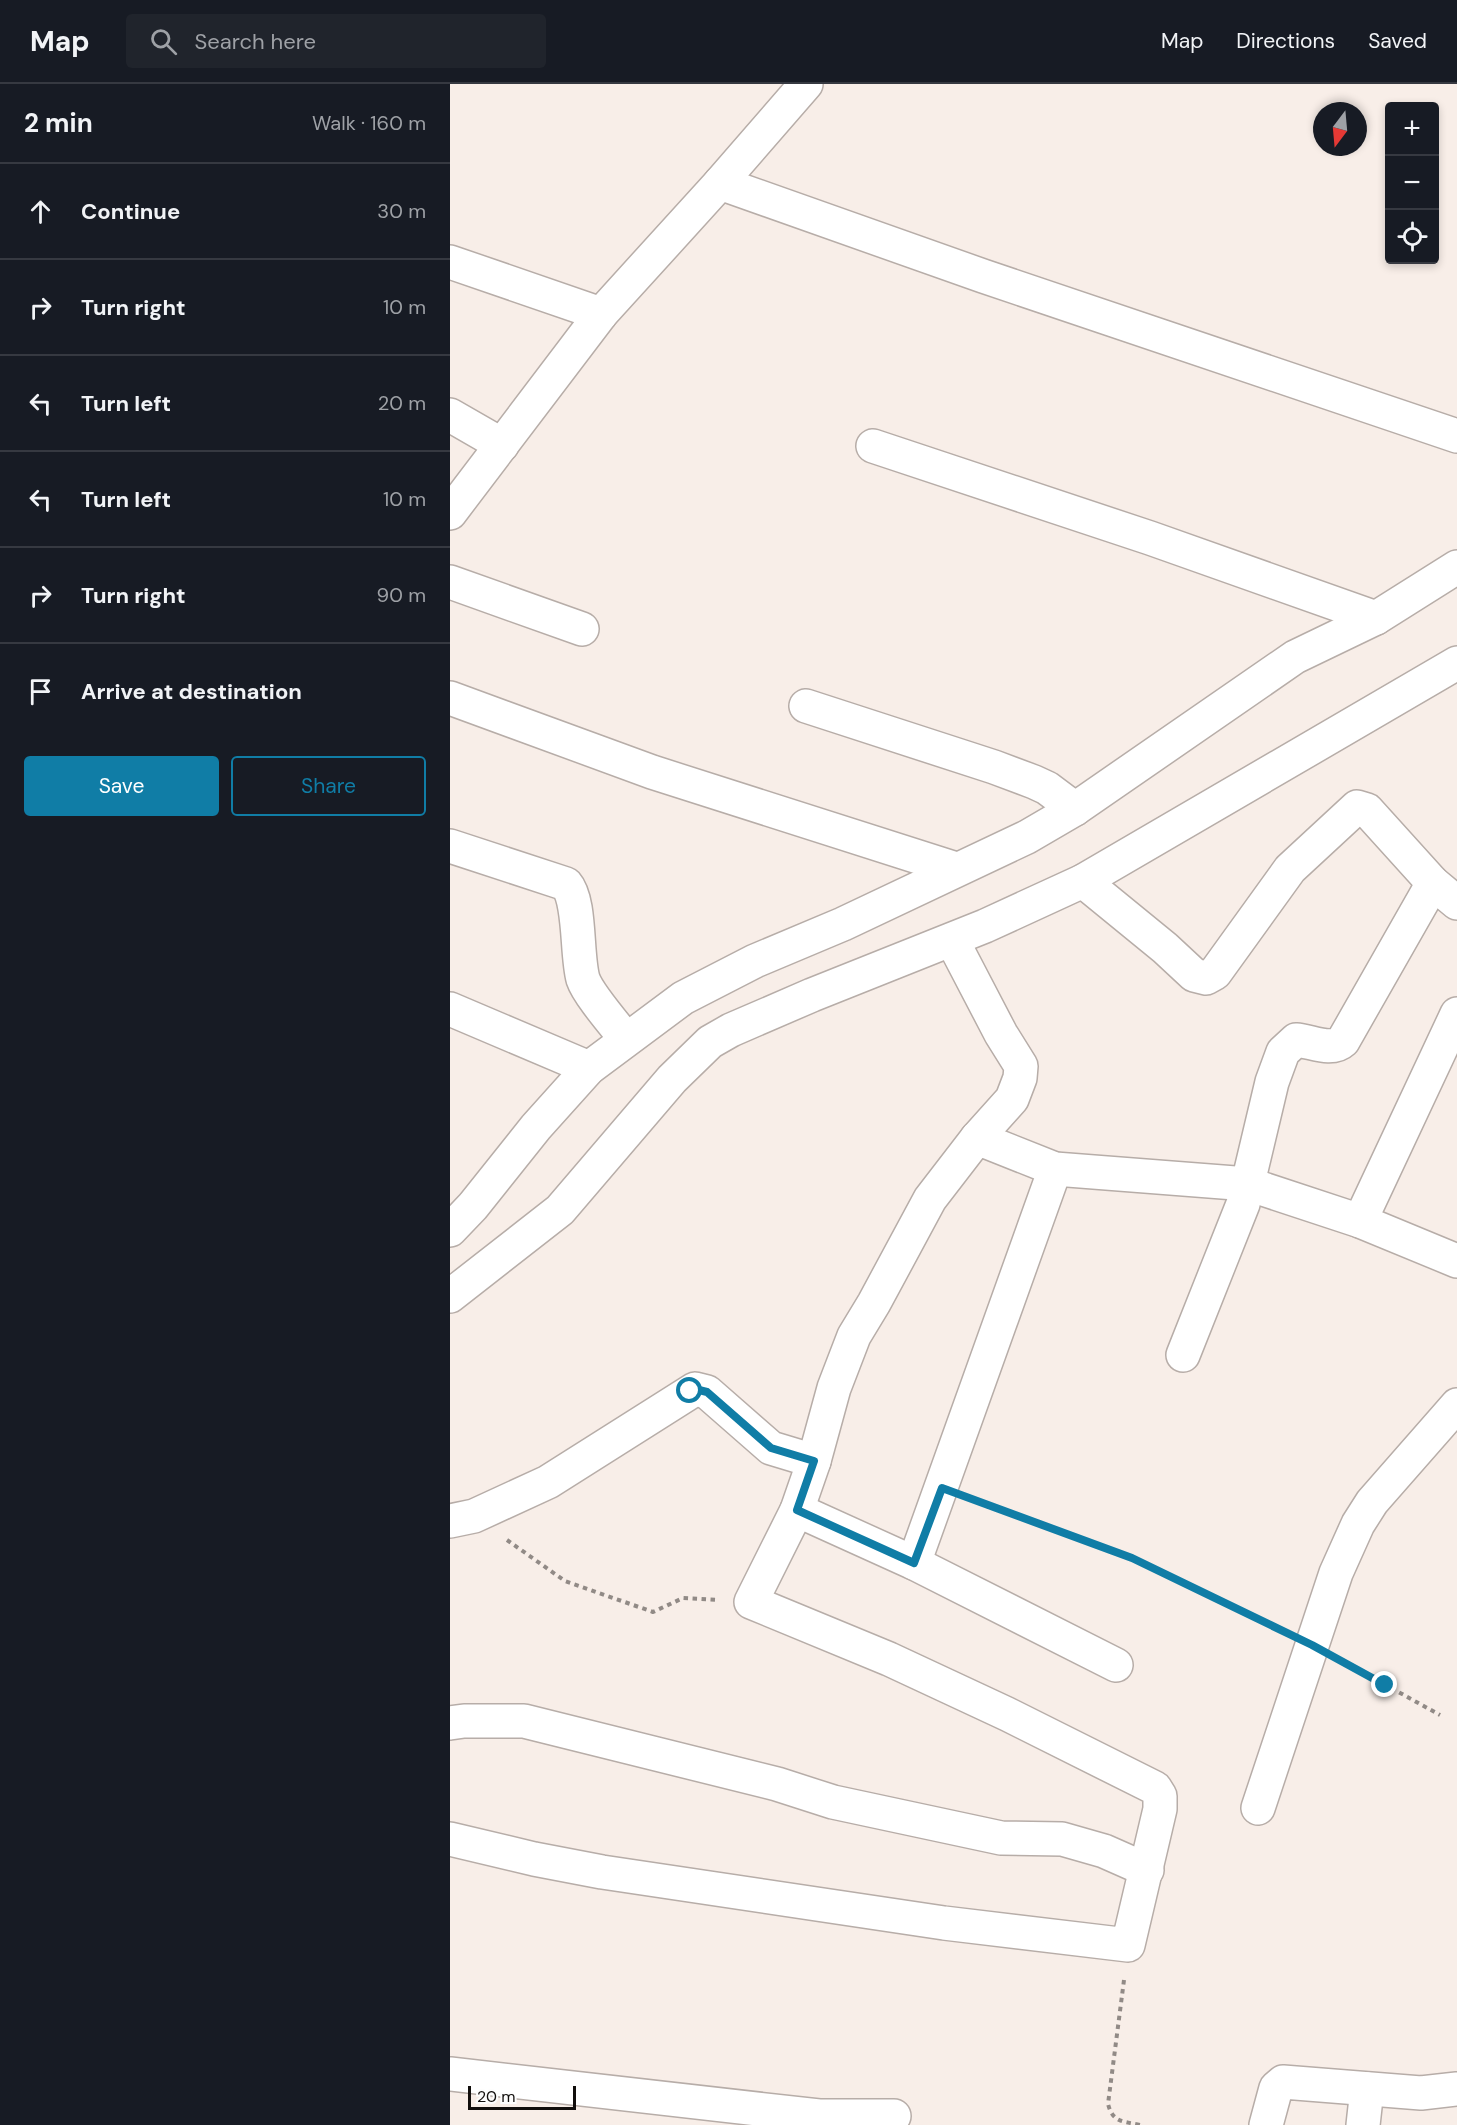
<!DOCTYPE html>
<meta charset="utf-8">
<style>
:root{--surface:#171b24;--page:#20242c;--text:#f1f3f6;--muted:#9ea1a6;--line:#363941;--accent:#107da6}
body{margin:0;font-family:"DM Sans",sans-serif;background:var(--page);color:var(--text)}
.controls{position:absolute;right:18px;top:18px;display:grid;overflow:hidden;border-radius:6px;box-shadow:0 3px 9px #0003}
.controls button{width:54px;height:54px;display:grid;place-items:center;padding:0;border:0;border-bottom:2px solid var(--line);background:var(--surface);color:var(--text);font:30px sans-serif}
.compass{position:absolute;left:863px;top:18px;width:54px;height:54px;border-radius:50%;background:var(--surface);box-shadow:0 3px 9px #0003;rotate:196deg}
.scale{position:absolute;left:18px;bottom:15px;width:108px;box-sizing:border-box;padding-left:6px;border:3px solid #110e0c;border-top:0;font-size:16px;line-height:21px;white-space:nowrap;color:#110e0c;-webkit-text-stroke:4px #fdfdfd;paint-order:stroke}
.stop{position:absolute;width:18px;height:18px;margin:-14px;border:4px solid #107da6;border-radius:50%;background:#fff}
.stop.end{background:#107da6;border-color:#fff;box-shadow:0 2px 6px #0008}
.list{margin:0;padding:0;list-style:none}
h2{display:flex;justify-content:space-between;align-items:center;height:78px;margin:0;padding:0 24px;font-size:26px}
h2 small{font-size:20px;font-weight:400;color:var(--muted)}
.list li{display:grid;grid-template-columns:39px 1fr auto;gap:18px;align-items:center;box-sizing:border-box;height:96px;padding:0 24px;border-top:2px solid var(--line)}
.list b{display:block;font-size:22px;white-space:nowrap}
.list em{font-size:20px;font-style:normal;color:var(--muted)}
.actions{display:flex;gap:12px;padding:18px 24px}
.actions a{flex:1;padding:14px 0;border:2px solid var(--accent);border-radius:6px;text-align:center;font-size:21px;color:var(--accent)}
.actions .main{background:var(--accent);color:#fff}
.icon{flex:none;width:33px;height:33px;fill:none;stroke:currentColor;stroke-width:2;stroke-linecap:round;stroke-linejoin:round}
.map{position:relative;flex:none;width:1007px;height:2041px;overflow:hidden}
header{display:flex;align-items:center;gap:36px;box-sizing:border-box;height:84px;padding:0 30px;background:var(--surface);border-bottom:2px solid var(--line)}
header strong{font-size:28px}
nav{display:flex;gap:33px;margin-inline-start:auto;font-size:21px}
.search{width:420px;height:54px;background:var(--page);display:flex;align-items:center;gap:15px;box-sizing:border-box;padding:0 21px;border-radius:6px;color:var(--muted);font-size:22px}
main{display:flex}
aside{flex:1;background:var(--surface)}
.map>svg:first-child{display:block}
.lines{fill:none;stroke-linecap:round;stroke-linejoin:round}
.minor-casing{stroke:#b7ada8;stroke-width:36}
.path{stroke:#918a86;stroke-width:4;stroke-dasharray:4.5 4.5;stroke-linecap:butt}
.minor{stroke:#fff;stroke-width:33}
.route{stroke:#107da6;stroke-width:8}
</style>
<header>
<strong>Map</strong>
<div class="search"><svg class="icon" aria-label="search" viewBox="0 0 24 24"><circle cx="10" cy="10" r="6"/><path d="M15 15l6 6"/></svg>Search here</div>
<nav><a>Map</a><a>Directions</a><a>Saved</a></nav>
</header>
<main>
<aside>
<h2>2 min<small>Walk · 160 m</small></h2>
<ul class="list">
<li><svg class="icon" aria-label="ahead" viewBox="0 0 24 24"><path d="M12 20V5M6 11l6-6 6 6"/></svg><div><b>Continue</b></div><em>30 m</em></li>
<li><svg class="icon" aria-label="right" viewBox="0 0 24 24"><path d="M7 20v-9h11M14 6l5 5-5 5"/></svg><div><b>Turn right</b></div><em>10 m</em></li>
<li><svg class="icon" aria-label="left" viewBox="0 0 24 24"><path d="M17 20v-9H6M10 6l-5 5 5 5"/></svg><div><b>Turn left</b></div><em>20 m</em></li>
<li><svg class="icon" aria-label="left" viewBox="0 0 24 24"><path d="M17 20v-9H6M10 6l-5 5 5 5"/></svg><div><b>Turn left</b></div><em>10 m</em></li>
<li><svg class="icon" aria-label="right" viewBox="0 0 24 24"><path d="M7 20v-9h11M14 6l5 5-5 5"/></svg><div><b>Turn right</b></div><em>90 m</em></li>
<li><svg class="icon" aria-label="arrive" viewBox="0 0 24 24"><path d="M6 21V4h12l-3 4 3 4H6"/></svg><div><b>Arrive at destination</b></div></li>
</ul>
<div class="actions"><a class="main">Save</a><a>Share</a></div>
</aside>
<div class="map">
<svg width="1007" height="2041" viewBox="0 0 1007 2041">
<rect width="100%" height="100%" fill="#f8eee8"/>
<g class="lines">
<defs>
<g id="minor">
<path d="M270,99L533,192L1007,352"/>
<path d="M0,178L151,230"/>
<path d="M0,331L52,361"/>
<path d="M423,362L700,454L926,534"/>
<path d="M0,429L151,230L270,99L356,0"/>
<path d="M0,498L132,545"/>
<path d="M0,614L202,688L506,785"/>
<path d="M356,622L544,683L584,698L597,704L625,725"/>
<path d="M0,762L116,800C131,817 126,870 133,895C138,910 165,941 176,955"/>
<path d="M633,797L715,864L744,891L756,894L765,889L840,785L907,723L917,726L983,799L1007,819"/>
<path d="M502,856L551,950L571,982L570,994L562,1015L527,1054"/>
<path d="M0,925L139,984"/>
<path d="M910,1137L1007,930"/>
<path d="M0,1146L23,1122L86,1043L139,984L233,914L305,877L393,840L577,753L625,725L845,573L926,534L1007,483"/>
<path d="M0,1212L110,1126L222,995L260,958L281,946L362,911L535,842L633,797L1007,579"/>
<path d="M733,1271L793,1120L822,998L833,968L846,956C861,957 881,968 893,957L983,799"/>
<path d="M347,1426L464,1479L666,1581"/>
<path d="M0,1437L24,1432L98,1398L245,1305L257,1308L321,1364L364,1377"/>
<path d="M464,1479L605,1085"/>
<path d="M0,1639L14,1637H74L327,1700L383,1718L551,1754L612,1755L654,1767L697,1786"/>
<path d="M808,1724L886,1489L908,1440L922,1418L1007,1321"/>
<path d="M0,1755L84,1775L152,1788L494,1839L678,1861L710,1725V1712L705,1704L557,1630L439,1575L301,1518L347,1426L364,1377L384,1304L404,1252L424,1219L480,1115L527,1054L605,1085L798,1100L910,1137L1007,1177"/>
<path d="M0,1990L369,2032H444"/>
<path d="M816,2041L826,2004L833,1998L971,2009L1007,2005"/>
<path d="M913,2041L917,2005"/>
</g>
</defs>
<!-- minor casing -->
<use href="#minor" class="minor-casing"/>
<!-- path -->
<g class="path">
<path d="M523,1415L682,1474L831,1546"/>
<path d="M57,1456L115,1497L203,1528L233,1514L268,1516"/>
<path d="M894,1578L990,1631"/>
<path d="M674,1896L658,2020C663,2039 673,2037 690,2041"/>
</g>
<!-- minor -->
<use href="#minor" class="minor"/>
</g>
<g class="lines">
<!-- route -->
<path class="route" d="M240,1307L245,1305L257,1308L321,1364L364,1377L347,1426L464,1479L492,1404L682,1474L862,1561L935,1601"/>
</g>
</svg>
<div class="controls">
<button>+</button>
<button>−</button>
<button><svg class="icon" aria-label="locate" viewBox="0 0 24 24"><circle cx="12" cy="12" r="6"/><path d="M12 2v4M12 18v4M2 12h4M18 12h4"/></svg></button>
</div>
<svg class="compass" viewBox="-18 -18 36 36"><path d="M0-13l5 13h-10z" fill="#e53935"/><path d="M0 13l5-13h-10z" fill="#9ea1a6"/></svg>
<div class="scale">20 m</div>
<div class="stop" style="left:240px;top:1307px"></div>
<div class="stop end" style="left:935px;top:1601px"></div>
</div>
</main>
